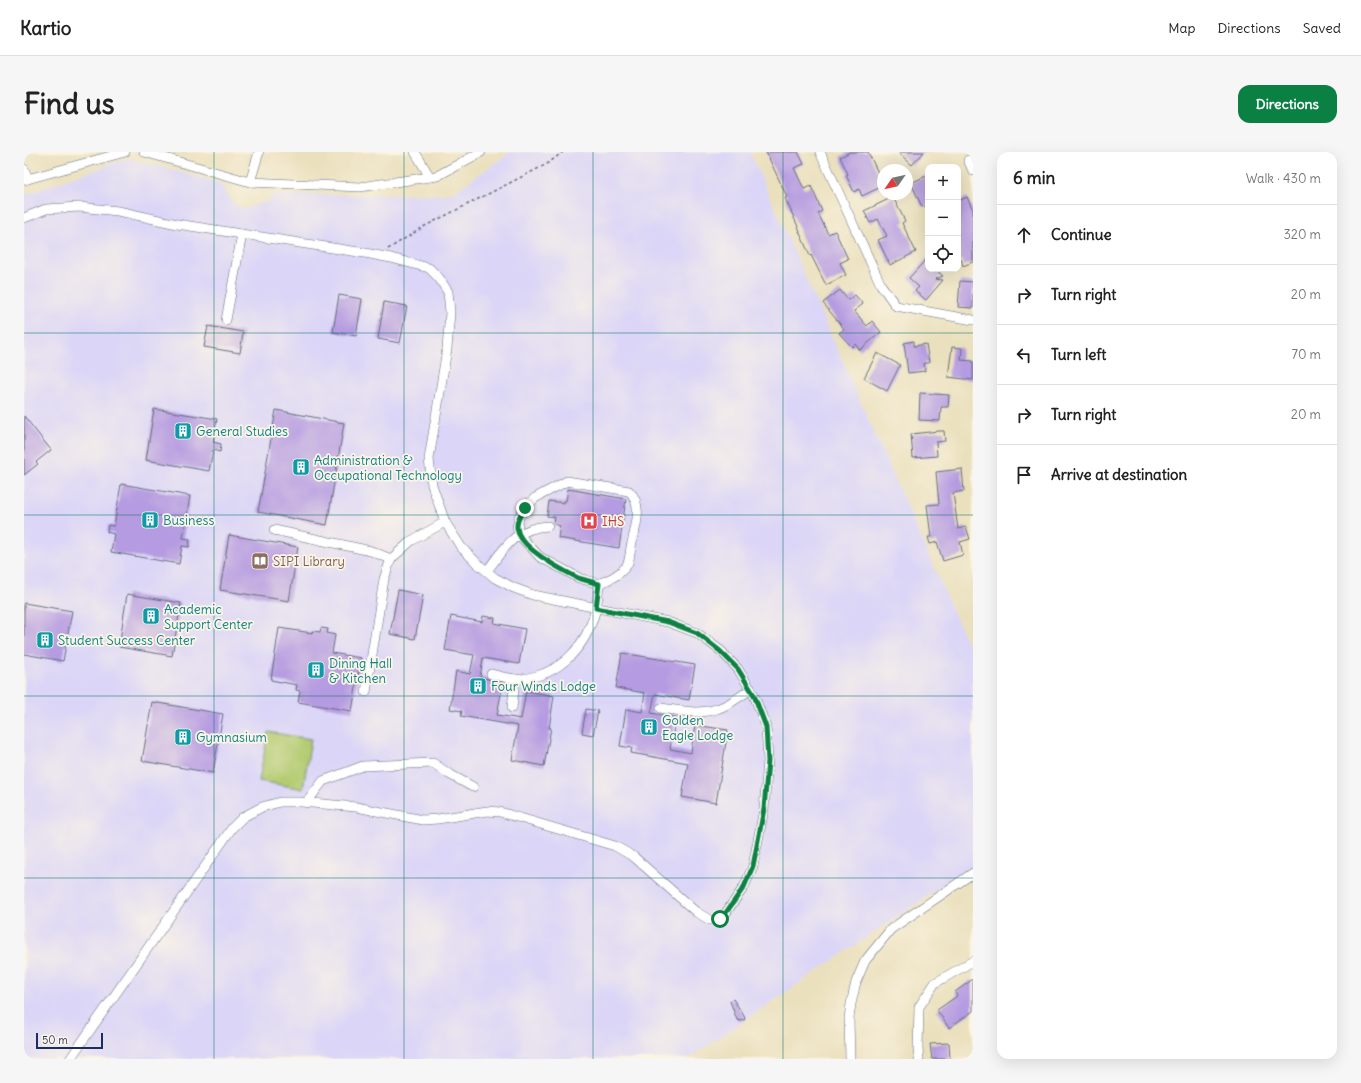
<!DOCTYPE html>
<meta charset="utf-8">
<style>
:root{--surface:#fff;--page:#f6f6f6;--text:#222;--muted:#767676;--line:#e0e0e0;--accent:#0b8043}
body{margin:0;font-family:Delius,sans-serif;background:var(--page);color:var(--text)}
.controls{position:absolute;right:12px;top:12px;display:grid;overflow:hidden;border-radius:8px;box-shadow:0 4px 16px #0002}
.controls button{width:36px;height:36px;display:grid;place-items:center;padding:0;border:0;border-bottom:1px solid var(--line);background:var(--surface);color:var(--text);font:20px sans-serif}
.compass{position:absolute;left:853px;top:12px;width:36px;height:36px;border-radius:50%;background:var(--surface);box-shadow:0 4px 16px #0002;rotate:236deg}
.scale{position:absolute;left:12px;bottom:10px;width:67px;box-sizing:border-box;padding-left:4px;border:2px solid #1b2f5e;border-top:0;font-size:11px;line-height:14px;white-space:nowrap;color:#1b2f5e;-webkit-text-stroke:3px #fcf5e5;paint-order:stroke}
.stop{position:absolute;width:12px;height:12px;margin:-9px;border:3px solid #0b8043;border-radius:50%;background:#fff}
.stop.end{background:#0b8043;border-color:#fff;box-shadow:0 1px 4px #0008}
.list{margin:0;padding:0;list-style:none}
h2{display:flex;justify-content:space-between;align-items:center;height:52px;margin:0;padding:0 16px;font-size:17px}
h2 small{font-size:13px;font-weight:400;color:var(--muted)}
.list li{display:grid;grid-template-columns:26px 1fr auto;gap:12px;align-items:center;box-sizing:border-box;height:60px;padding:0 16px;border-top:1px solid var(--line)}
.list b{display:block;font-size:15px;white-space:nowrap}
.list em{font-size:13px;font-style:normal;color:var(--muted)}
.icon{flex:none;width:22px;height:22px;fill:none;stroke:currentColor;stroke-width:2;stroke-linecap:round;stroke-linejoin:round}
.map{position:relative;flex:none;width:949px;height:907px;overflow:hidden;border-radius:12px}
header{display:flex;align-items:center;gap:24px;box-sizing:border-box;height:56px;padding:0 20px;background:var(--surface);border-bottom:1px solid var(--line)}
header strong{font-size:19px}
nav{display:flex;gap:22px;margin-inline-start:auto;font-size:14px}
.intro{display:flex;align-items:center;justify-content:space-between;box-sizing:border-box;height:96px;padding:0 24px}
h1{margin:0;font-size:28px}
.button{padding:10px 18px;border-radius:12px;background:var(--accent);color:#fff;font-size:14px;font-weight:700}
main{display:flex;gap:24px;padding:0 24px}
aside{flex:1;background:var(--surface);border-radius:12px;box-shadow:0 4px 16px #0002}
.map>svg:first-child{display:block}
.built{fill:#dbd6f7}
.green{fill:#b2ca6f;stroke:#667c66}
.building{fill:#b59be1}
.lines{fill:none;stroke-linecap:round;stroke-linejoin:round}
.minor-casing{stroke:#636d7f;stroke-width:10}
.path{stroke:#636d7f;stroke-width:1.5;stroke-dasharray:3 3;stroke-linecap:butt}
.minor{stroke:#fff;stroke-width:9}
.route{stroke:#0b8043;stroke-width:5}
.grid{fill:none;stroke:#0f766e;stroke-width:1;stroke-opacity:0.55}
.labels{text-anchor:middle;stroke-width:3.5;stroke-linejoin:round;paint-order:stroke}
.culture-label{font-size:13px;fill:#0d838f;stroke:#fcf5e5;text-anchor:start}
.health-label{font-size:13px;fill:#be3a42;stroke:#fcf5e5;text-anchor:start}
.education-label{font-size:13px;fill:#785e54;stroke:#fcf5e5;text-anchor:start}
</style>
<header>
<strong>Kartio</strong>
<nav><a>Map</a><a>Directions</a><a>Saved</a></nav>
</header>
<div class="intro"><h1>Find us</h1><a class="button">Directions</a></div>
<main>
<div class="map">
<svg width="949" height="907" viewBox="0 0 949 907">
<rect width="100%" height="100%" fill="#fcf5e5"/>
<filter id="ink" filterUnits="userSpaceOnUse"><feTurbulence type="fractalNoise" baseFrequency=".025" numOctaves="2"/><feDisplacementMap in="SourceGraphic" scale="8" xChannelSelector="R" yChannelSelector="G"/><feConvolveMatrix kernelMatrix="1 2 1 2 8 2 1 2 1" color-interpolation-filters="sRGB"/></filter>
<filter id="wash" filterUnits="userSpaceOnUse"><feTurbulence type="fractalNoise" baseFrequency=".012" numOctaves="4" result="noise"/><feDisplacementMap in="SourceGraphic" scale="16" xChannelSelector="R" yChannelSelector="G"/><feGaussianBlur stdDeviation="0.9" result="paint"/><feColorMatrix in="noise" values="0 0 0 0 0 0 0 0 0 0 0 0 0 0 0 0 0 1.4 0 .05"/><feComposite in="paint" operator="in"/></filter>
<g filter="url(#wash)">
<rect width="100%" height="100%" fill="#eae0bd"/>
<!-- built -->
<path class="built" d="M487,0H726L949,504V713L664,907H0V43L104,6L196,31L210,52L220,57L247,48L248,43L427,42Z"/>
<!-- green -->
<path class="green" d="M244,580L287,587L279,637L235,629Z"/>
<g id="blocks">
<!-- building -->
<g class="building">
<path d="M742,0H774L780,12L770,16L780,37L787,34L798,59L794,61L804,82L811,79L824,107L816,111L822,123L802,133L787,103L786,104L775,79H776L761,46L763,45Z"/>
<path d="M826,0H844L859,31V34L838,44L835,37L830,40L822,23L824,22L816,5Z"/>
<path d="M874,0H900L888,13Z"/>
<path d="M904,23V53L898,55L887,31Z"/>
<path d="M869,45L881,69L878,71L892,100L866,113L854,88L863,84L854,67L846,71L840,59Z"/>
<path d="M943,45L949,58V110L939,114L937,107L934,111V49Z"/>
<path d="M904,105V117H911L919,124L911,127L919,128L902,148L891,139L895,135L885,126Z"/>
<path d="M936,129L949,130V156L934,155Z"/>
<path d="M816,138L824,148L831,143L839,152L830,159L843,174L848,169L857,180L836,198L831,192L828,195L815,181L820,177L799,151Z"/>
<path d="M315,143L338,147L332,184L309,180Z"/>
<path d="M360,150L383,154L376,191L354,187Z"/>
<path d="M184,174L219,180L216,201L180,195Z"/>
<path d="M890,189V194L902,192L905,211H900L901,219L884,221L880,191Z"/>
<path d="M928,195L938,196L937,208L949,209V228L924,225Z"/>
<path d="M853,201L876,213L863,239L840,226Z"/>
<path d="M896,241L925,243L924,255H917L916,269L895,268Z"/>
<path d="M130,257L193,267L189,290L197,292L196,300L189,298L185,319L122,308Z"/>
<path d="M252,258L320,271L303,373L234,360Z"/>
<path d="M0,264L27,298L12,310L14,312L0,323Z"/>
<path d="M915,279H920L921,289L912,290L913,304L889,306L887,282Z"/>
<path d="M938,317L940,339L929,341L934,377L942,375L946,387L936,390L939,403L919,409L913,390L906,392L904,385H907L903,353L915,352L912,320Z"/>
<path d="M97,332L166,344L159,386L166,387L165,395L158,394L155,412L87,400L90,382L83,380L84,373L90,374Z"/>
<path d="M544,337L602,347L595,396L534,386L536,374L530,372L531,365L523,364L525,349L540,351V349H542Z"/>
<path d="M205,383L274,395L265,449L196,438Z"/>
<path d="M374,438L399,443L391,487L366,482Z"/>
<path d="M103,442L157,451L148,504L95,495Z"/>
<path d="M0,451L48,459L39,509L0,502Z"/>
<path d="M427,464L458,470L459,464L471,466L470,471L501,477L495,512L459,506L456,525L479,531L473,563L497,567L502,539L530,544L525,576H527L520,614L488,608L494,574L437,564L438,559L426,557L432,519L446,522L450,503L421,498Z"/>
<path d="M255,476L288,481V479L296,480L297,476L304,477L303,481L311,483L308,501L337,506L328,559L274,550L276,539L272,538L273,533L247,528Z"/>
<path d="M598,501L671,513L665,548L631,542L627,561L652,565L646,597L667,601L671,573L704,578L692,651L658,645L664,611L607,601L608,596L596,594L602,557L618,560L621,541L592,536Z"/>
<path d="M128,550L199,562L189,621L118,609Z"/>
<path d="M562,557L574,559L569,583L558,581Z"/>
<path d="M949,827V859L925,876L913,858L933,844L931,840Z"/>
<path d="M709,847L720,864L721,867L718,869L713,868L706,849Z"/>
<path d="M925,891L926,907H908L906,892Z"/>
</g>
</g>
</g>
<g filter="url(#ink)">
<use href="#blocks" fill-opacity="0" stroke="#636d7f" stroke-width="1"/>
<g class="lines">
<defs>
<g id="minor">
<path d="M120,0L226,30L336,35L413,24L457,0"/>
<path d="M391,0L406,25"/>
<path d="M796,0L857,133L872,154L949,168"/>
<path d="M944,8L949,19"/>
<path d="M0,17L4,27"/>
<path d="M0,28L101,0"/>
<path d="M226,30L235,0"/>
<path d="M0,66L22,57L55,55L94,59L153,72L341,101L367,106L405,116L415,126L424,140L426,160L423,197L405,307L408,333L421,370L437,395L454,412L471,426L490,436L509,443L644,470L673,481L697,499L714,517L730,543L742,575L744,609L740,657L729,714L720,735L701,762L696,767L691,768H686L672,760L610,705L591,694L476,660L463,659L414,667L399,668L332,655L277,650H256L238,655L219,665L208,676L46,907"/>
<path d="M202,168L218,82"/>
<path d="M250,378L347,399L367,407"/>
<path d="M463,419C481,395 491,376 524,374"/>
<path d="M467,522C476,524 488,528 497,527C537,523 563,494 572,456C574,449 574,440 575,432C586,427 596,423 603,413C606,408 606,400 607,395C611,377 620,353 605,339L543,329L511,346L501,356L495,365L493,376L496,384L516,405L555,426L575,432"/>
<path d="M342,540L360,427L367,407L387,389L421,370"/>
<path d="M488,556L491,527"/>
<path d="M637,556C658,559 680,564 700,554C709,550 718,543 727,537"/>
<path d="M283,650L299,629L339,614L409,611L425,622L449,635"/>
<path d="M826,907L825,866L827,852L832,830L841,809L867,777L949,721"/>
<path d="M895,907L894,897L895,855L911,831L949,809"/>
</g>
</defs>
<!-- minor casing -->
<use href="#minor" class="minor-casing"/>
<!-- path -->
<path class="path" d="M364,97L401,74L523,12L539,0"/>
<!-- minor -->
<use href="#minor" class="minor"/>
</g>
</g>
<g class="lines" filter="url(#ink)">
<!-- route -->
<path class="route" d="M501,356C497,362 492,369 493,376C495,396 538,418 554,426C561,428 568,430 575,432L572,456L644,470L673,481L696,499L714,517L730,543L742,575L744,609L740,657L729,714L720,735L701,762L696,767"/>
</g>
<!-- grid -->
<path class="grid" d="M190,0V907M380,0V907M569,0V907M759,0V907M0,181H949M0,363H949M0,544H949M0,726H949"/>
<!-- icons -->
<defs>
<symbol id="building-square" viewBox="-11 -11 22 22"><rect x="-9" y="-9" width="18" height="18" rx="4" fill="#0f9aa8" stroke="#fcf5e5"/><path d="M-4-6H4V6H1V3H-1V6H-4ZM-2.5-4.3h1.7v1.8h-1.7ZM.8-4.3h1.7v1.8H.8ZM-2.5-1h1.7V.8h-1.7ZM.8-1h1.7V.8H.8Z" fill="#fff"/></symbol>
<symbol id="hospital-square" viewBox="-11 -11 22 22"><rect x="-9" y="-9" width="18" height="18" rx="4" fill="#e0444e" stroke="#fcf5e5"/><path d="M-5-5h3v3.5h4V-5h3V5h-3V1.5h-4V5h-3Z" fill="#fff"/></symbol>
<symbol id="library-square" viewBox="-11 -11 22 22"><rect x="-9" y="-9" width="18" height="18" rx="4" fill="#8d6e63" stroke="#fcf5e5"/><path d="M-6-4Q-3-5.5-.7-3.5V5Q-3 3-6 4ZM6-4Q3-5.5 .7-3.5V5Q3 3 6 4Z" fill="#fff"/></symbol>
</defs>
<g fill-rule="evenodd">
<use href="#building-square" x="149" y="269" width="20" height="20"/>
<use href="#building-square" x="267" y="305" width="20" height="20"/>
<use href="#building-square" x="116" y="358" width="20" height="20"/>
<use href="#hospital-square" x="555" y="359" width="20" height="20"/>
<use href="#library-square" x="226" y="399" width="20" height="20"/>
<use href="#building-square" x="117" y="454" width="20" height="20"/>
<use href="#building-square" x="11" y="478" width="20" height="20"/>
<use href="#building-square" x="282" y="508" width="20" height="20"/>
<use href="#building-square" x="444" y="524" width="20" height="20"/>
<use href="#building-square" x="615" y="565" width="20" height="20"/>
<use href="#building-square" x="149" y="575" width="20" height="20"/>
</g>
<g class="labels">
<!-- culture labels -->
<g class="culture-label">
<text x="172" y="284">General Studies</text>
<text x="290" y="313">Administration &amp;<tspan x="290" dy="15">Occupational Technology</tspan></text>
<text x="139" y="373">Business</text>
<text x="140" y="462">Academic<tspan x="140" dy="15">Support Center</tspan></text>
<text x="34" y="493">Student Success Center</text>
<text x="305" y="516">Dining Hall<tspan x="305" dy="15">&amp; Kitchen</tspan></text>
<text x="467" y="539">Four Winds Lodge</text>
<text x="638" y="573">Golden<tspan x="638" dy="15">Eagle Lodge</tspan></text>
<text x="172" y="590">Gymnasium</text>
</g>
<!-- health labels -->
<g class="health-label">
<text x="578" y="374">IHS</text>
</g>
<!-- education labels -->
<g class="education-label">
<text x="249" y="414">SIPI Library</text>
</g>
</g>
</svg>
<div class="controls">
<button>+</button>
<button>−</button>
<button><svg class="icon" aria-label="locate" viewBox="0 0 24 24"><circle cx="12" cy="12" r="6"/><path d="M12 2v4M12 18v4M2 12h4M18 12h4"/></svg></button>
</div>
<svg class="compass" viewBox="-18 -18 36 36"><path d="M0-13l5 13h-10z" fill="#e53935"/><path d="M0 13l5-13h-10z" fill="#767676"/></svg>
<div class="scale">50 m</div>
<div class="stop" style="left:696px;top:767px"></div>
<div class="stop end" style="left:501px;top:356px"></div>
</div>
<aside>
<h2>6 min<small>Walk · 430 m</small></h2>
<ul class="list">
<li><svg class="icon" aria-label="ahead" viewBox="0 0 24 24"><path d="M12 20V5M6 11l6-6 6 6"/></svg><div><b>Continue</b></div><em>320 m</em></li>
<li><svg class="icon" aria-label="right" viewBox="0 0 24 24"><path d="M7 20v-9h11M14 6l5 5-5 5"/></svg><div><b>Turn right</b></div><em>20 m</em></li>
<li><svg class="icon" aria-label="left" viewBox="0 0 24 24"><path d="M17 20v-9H6M10 6l-5 5 5 5"/></svg><div><b>Turn left</b></div><em>70 m</em></li>
<li><svg class="icon" aria-label="right" viewBox="0 0 24 24"><path d="M7 20v-9h11M14 6l5 5-5 5"/></svg><div><b>Turn right</b></div><em>20 m</em></li>
<li><svg class="icon" aria-label="arrive" viewBox="0 0 24 24"><path d="M6 21V4h12l-3 4 3 4H6"/></svg><div><b>Arrive at destination</b></div></li>
</ul>
</aside>
</main>
